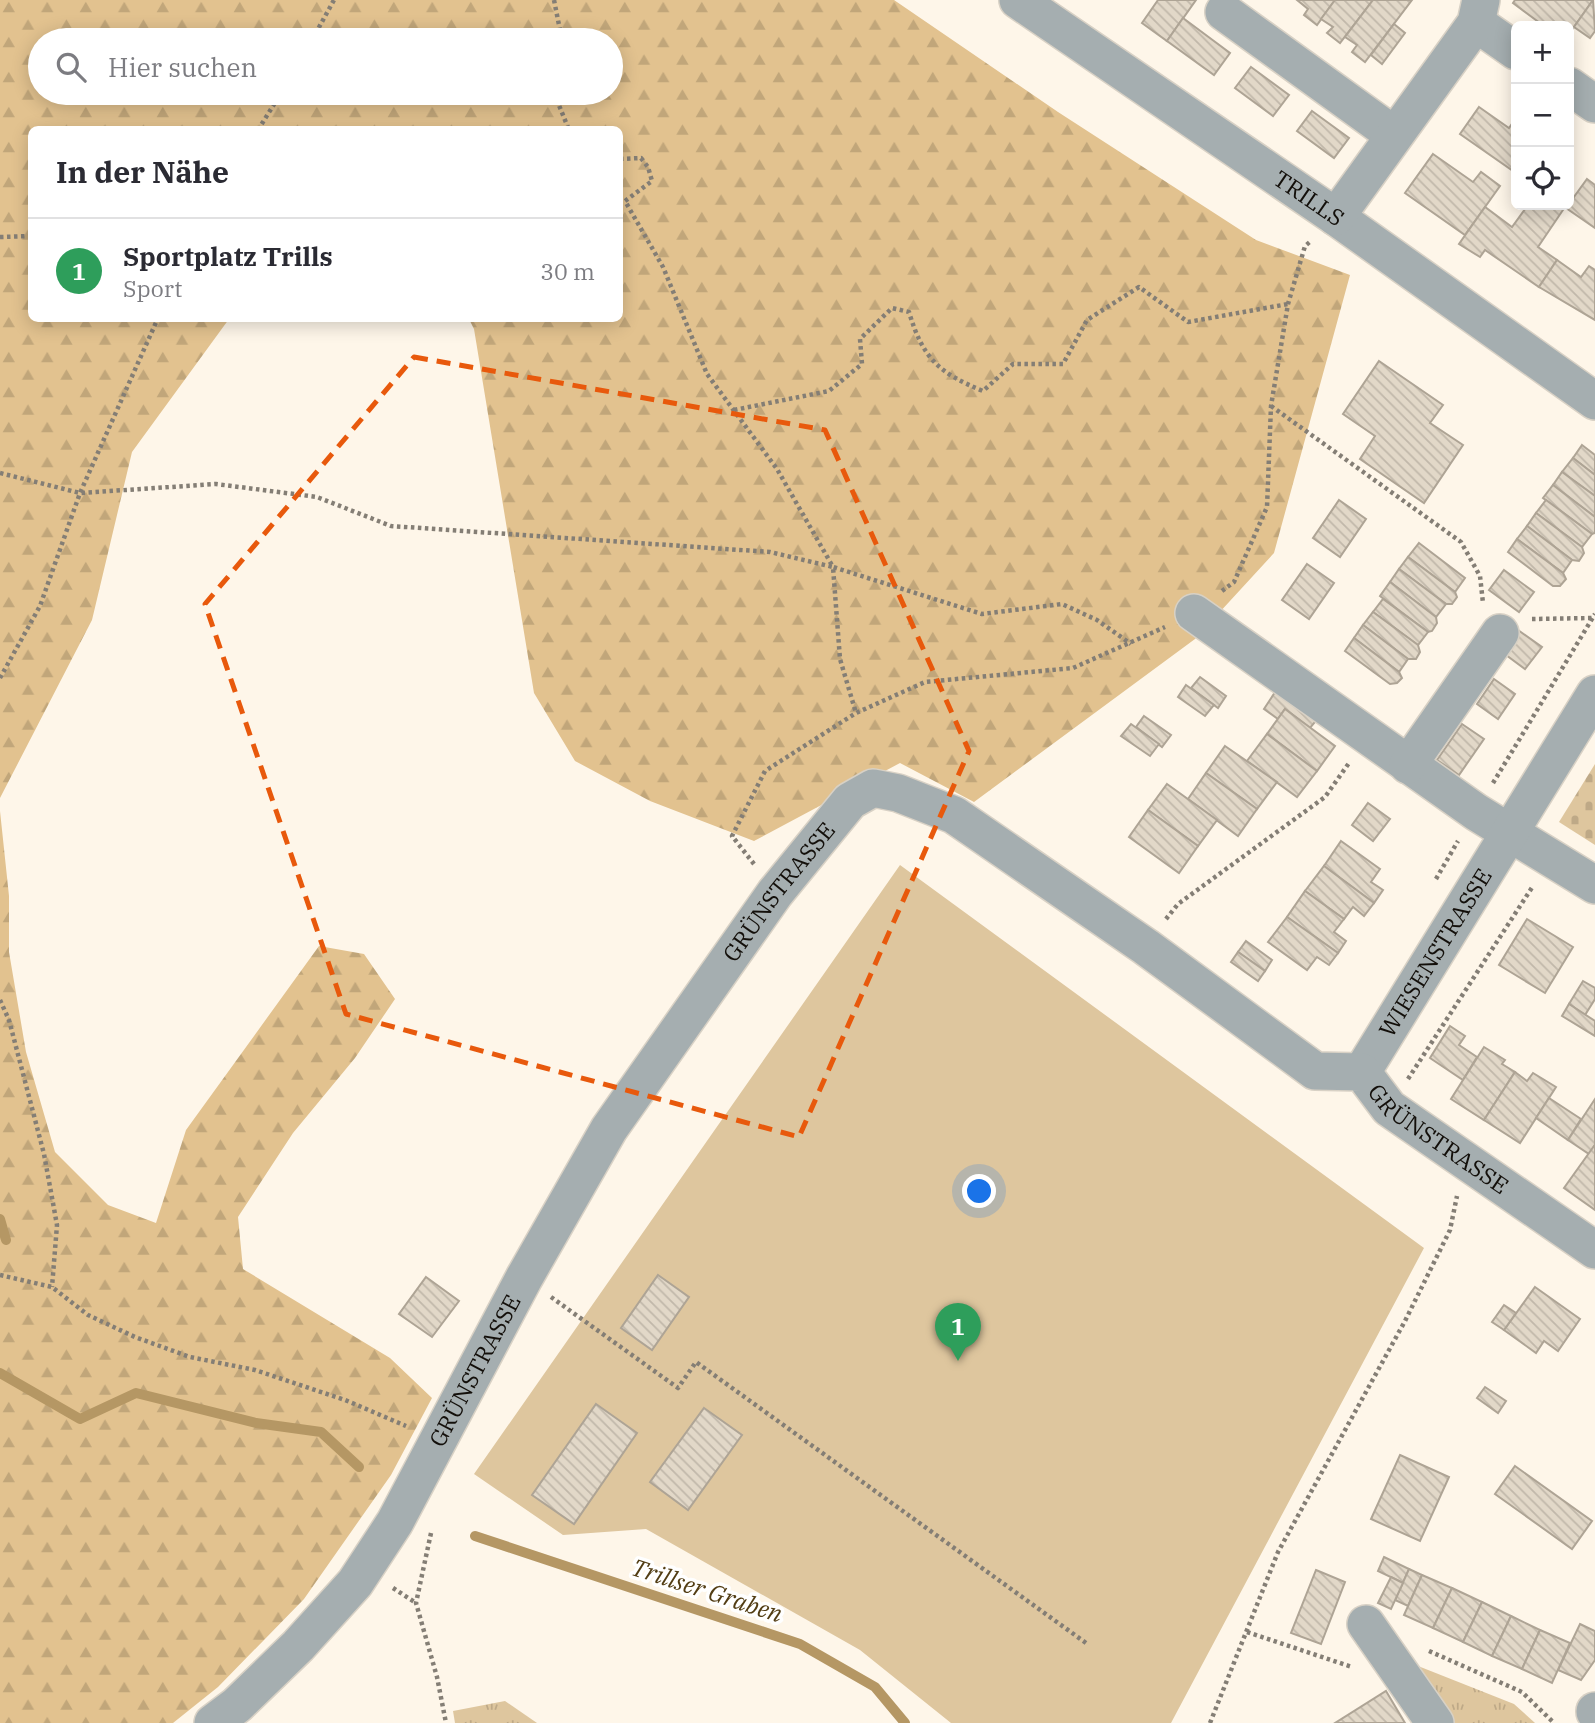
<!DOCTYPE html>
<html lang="de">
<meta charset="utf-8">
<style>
:root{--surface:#fff;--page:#f7f7f7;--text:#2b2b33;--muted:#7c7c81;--line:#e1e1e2;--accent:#48899b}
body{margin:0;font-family:"IBM Plex Serif",serif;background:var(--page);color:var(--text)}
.controls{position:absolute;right:21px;top:21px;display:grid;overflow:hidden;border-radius:10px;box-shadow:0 4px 18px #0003}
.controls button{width:63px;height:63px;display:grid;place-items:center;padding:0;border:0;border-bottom:2px solid var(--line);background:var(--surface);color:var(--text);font:35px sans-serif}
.you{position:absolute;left:980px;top:1192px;width:24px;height:24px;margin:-18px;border:5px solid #fff;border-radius:50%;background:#1a73e8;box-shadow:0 0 0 10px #1a73e833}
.badge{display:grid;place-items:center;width:46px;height:46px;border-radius:50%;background:var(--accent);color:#fff;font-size:23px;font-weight:700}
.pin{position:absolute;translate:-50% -58px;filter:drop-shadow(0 2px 4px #0008)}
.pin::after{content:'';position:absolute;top:37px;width:24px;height:21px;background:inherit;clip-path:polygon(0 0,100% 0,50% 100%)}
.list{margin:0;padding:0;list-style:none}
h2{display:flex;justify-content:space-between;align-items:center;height:91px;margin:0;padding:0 28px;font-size:30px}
h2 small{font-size:23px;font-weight:400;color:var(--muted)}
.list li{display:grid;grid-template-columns:46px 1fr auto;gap:21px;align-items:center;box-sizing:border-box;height:105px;padding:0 28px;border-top:2px solid var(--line)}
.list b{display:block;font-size:26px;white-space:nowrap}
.list p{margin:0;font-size:23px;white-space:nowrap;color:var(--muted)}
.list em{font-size:23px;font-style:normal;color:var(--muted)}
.icon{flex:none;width:38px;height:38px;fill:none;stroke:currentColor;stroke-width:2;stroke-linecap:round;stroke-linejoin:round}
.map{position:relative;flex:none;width:1595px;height:1723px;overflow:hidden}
.search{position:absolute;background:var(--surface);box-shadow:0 4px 18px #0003;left:28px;top:28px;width:595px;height:77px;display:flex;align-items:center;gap:18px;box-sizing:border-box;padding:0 24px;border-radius:38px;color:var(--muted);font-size:26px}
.panel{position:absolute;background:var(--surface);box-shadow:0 4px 18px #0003;left:28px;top:126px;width:595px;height:196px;border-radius:10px}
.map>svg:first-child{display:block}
.forest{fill:url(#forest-firs);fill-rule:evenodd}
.cemetery{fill:url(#cemetery-stones)}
.park{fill:url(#park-tufts)}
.pitch{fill:#dec69e}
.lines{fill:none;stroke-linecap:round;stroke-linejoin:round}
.stream{stroke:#b59764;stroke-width:10}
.building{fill:url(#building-back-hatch);stroke:#aea495;stroke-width:2}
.street-casing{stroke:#d8d1c5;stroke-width:40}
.path{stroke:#847e75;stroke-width:4.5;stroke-dasharray:3.5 3.5;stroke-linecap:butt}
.street{stroke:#a5aeb0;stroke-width:37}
.marked{fill:none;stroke:#e8590c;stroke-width:5;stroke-dasharray:14 9;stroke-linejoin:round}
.labels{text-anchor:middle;stroke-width:7;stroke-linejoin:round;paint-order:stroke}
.street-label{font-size:23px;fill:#130f0a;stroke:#fff}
.water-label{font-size:24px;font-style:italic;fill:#523d14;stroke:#fff}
</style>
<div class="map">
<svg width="1595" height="1723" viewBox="0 0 1595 1723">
<defs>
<pattern id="forest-firs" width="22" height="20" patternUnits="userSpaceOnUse" patternTransform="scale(1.75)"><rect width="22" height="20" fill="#e2c28f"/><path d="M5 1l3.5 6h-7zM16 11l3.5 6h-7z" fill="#c1a67a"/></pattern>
<pattern id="cemetery-stones" width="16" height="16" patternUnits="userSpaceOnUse" patternTransform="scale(1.75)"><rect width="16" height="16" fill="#dec69e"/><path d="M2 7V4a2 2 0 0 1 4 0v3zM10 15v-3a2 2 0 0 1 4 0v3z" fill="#bea987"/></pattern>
<pattern id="park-tufts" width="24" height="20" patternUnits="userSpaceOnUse" patternTransform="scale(1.75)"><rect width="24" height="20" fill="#dec69e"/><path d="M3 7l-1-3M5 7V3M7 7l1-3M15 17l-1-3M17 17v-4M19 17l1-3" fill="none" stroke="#bea987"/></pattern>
<pattern id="building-back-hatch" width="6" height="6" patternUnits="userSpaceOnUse" patternTransform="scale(1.75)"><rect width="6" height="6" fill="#e2d8c8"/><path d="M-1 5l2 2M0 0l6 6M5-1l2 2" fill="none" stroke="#c1b8aa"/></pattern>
</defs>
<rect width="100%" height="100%" fill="#fef6e9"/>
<!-- forest -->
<g class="forest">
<path d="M0,0H894L1058,112L1256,240L1350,275L1274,553L1195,639L974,802L900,763L754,841L650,801L575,761L534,693L474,329L469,319L620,318V130H32V318L229,319L132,452L92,620L0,798ZM40,40H611V93H40Z"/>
<path d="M0,811L9,896V952L26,1052L55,1152L108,1205L156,1223L186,1130L319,946L364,954L395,999L355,1058L293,1133L238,1217L243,1269L390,1358L432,1398L391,1475L304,1599L218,1687L173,1723H0Z"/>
</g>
<!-- cemetery -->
<path class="cemetery" d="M1595,764V845L1559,822Z"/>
<!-- park -->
<g class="park">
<path d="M1413,1664L1514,1704L1535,1723H1444Z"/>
<path d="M505,1701L537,1723H455L453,1711Z"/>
</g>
<!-- pitch -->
<path class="pitch" d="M900,865L1424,1248L1171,1723H951L860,1650L646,1529L563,1535L474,1474Z"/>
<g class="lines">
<!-- stream -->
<g class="stream">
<path d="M0,1219L6,1240"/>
<path d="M0,1373L80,1419L136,1393L256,1423L321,1432L359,1467"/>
<path d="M475,1536L800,1644L875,1687L905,1723"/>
</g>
</g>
<!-- building -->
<g class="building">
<path d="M1158,0H1196L1167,41L1142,23Z"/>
<path d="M1297,0H1335L1317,25L1304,15L1308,9Z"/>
<path d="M1335,0H1373L1340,43L1327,33L1333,27L1321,19Z"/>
<path d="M1373,0H1412L1365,62L1352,52L1357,45L1345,37Z"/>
<path d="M1515,0H1593L1569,34V26H1544L1513,3Z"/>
<path d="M1593,0L1595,31L1590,38L1574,27Z"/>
<path d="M1183,18L1230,53L1214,75L1167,41Z"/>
<path d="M1394,24L1405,33L1382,64L1371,55Z"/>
<path d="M1251,67L1289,95L1273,116L1235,88Z"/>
<path d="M1479,107L1509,128L1516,118V173L1460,134Z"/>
<path d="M1312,111L1349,138L1334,158L1297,131Z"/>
<path d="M1433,154L1473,182L1481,172L1500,186L1465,235L1405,193Z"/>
<path d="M1587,179L1595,185V228L1566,208Z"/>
<path d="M1528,205L1565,207L1538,247L1557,260L1539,287L1485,250L1480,257L1459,244L1485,207L1512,227Z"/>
<path d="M1557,260L1581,277L1589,266L1595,270V320L1539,287Z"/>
<path d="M1379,361L1443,405L1430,423L1463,445L1424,503L1360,459L1375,436L1343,414Z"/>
<path d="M1582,445L1595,455V475L1573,458Z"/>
<path d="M1573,458L1595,475V496L1562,472Z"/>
<path d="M1562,472L1595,496V517L1553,485Z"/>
<path d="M1553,485L1595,517V533L1592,534L1543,498Z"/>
<path d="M1339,500L1366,519L1340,557L1313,538Z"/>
<path d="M1546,500L1592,534L1582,547L1536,513Z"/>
<path d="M1536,513L1582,547L1584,553L1579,561L1572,560L1527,526Z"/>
<path d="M1527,526L1572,560L1563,573L1517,539Z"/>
<path d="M1517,539L1563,573L1566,579L1560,586H1553L1508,552Z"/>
<path d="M1419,543L1465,578L1455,592L1408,557Z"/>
<path d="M1408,557L1455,592L1457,597L1452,604H1446L1399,569Z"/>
<path d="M1307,564L1334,583L1309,619L1282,600Z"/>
<path d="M1399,569L1446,604L1436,617L1390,582Z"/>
<path d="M1504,570L1534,592L1519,612L1489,590Z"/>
<path d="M1390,582L1436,617L1437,623L1432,631L1428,632L1380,596Z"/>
<path d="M1383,599L1428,632L1418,645L1373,612Z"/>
<path d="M1373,612L1418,645L1420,652L1416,659H1408L1363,625Z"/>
<path d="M1363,625L1408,659L1399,672L1354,638Z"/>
<path d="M1518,630L1542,647L1525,669L1502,652Z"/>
<path d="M1354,638L1399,672L1402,678L1397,683L1390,684L1345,651Z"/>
<path d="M1200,677L1226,696L1218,708L1191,688Z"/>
<path d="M1494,679L1515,694L1498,719L1477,704Z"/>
<path d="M1186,685L1214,705L1205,716L1178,697Z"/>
<path d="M1279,686L1320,716L1310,728L1285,709L1278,719L1264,709Z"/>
<path d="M1285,709L1335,746L1317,771L1267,734Z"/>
<path d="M1144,716L1171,735L1162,747L1136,727Z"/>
<path d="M1131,724L1159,744L1150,756L1121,736Z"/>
<path d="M1462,724L1484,739L1459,775L1437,760Z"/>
<path d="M1267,734L1317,771L1297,797L1247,761Z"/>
<path d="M1225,746L1277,782L1257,809L1206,773Z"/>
<path d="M1206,773L1257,809L1238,836L1188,799Z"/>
<path d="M1167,784L1217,820L1198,846L1148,810Z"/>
<path d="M1368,803L1390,819L1373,841L1352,825Z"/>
<path d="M1148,810L1198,846L1179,873L1129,837Z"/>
<path d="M1341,841L1380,869L1371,882L1383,890L1374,903L1324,866Z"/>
<path d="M1324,866L1374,903L1364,916L1353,907L1344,919L1305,891Z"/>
<path d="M1305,891L1344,919L1334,932L1346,941L1338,953L1287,917Z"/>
<path d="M1287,917L1338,953L1329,965L1317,957L1307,970L1268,942Z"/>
<path d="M1527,919L1573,947L1545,993L1499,965Z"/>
<path d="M1246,941L1272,960L1265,971L1238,952Z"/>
<path d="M1238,952L1265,971L1258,981L1231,962Z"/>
<path d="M1583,981L1595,988V999L1585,1015L1569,1004Z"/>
<path d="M1569,1004L1595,1021V1036L1562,1016Z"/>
<path d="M1450,1026L1465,1036L1459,1045L1477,1057L1463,1080L1430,1058Z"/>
<path d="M1484,1047L1505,1060L1502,1064L1515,1072L1484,1120L1451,1099Z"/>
<path d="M1515,1072L1527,1081L1533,1073L1556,1087L1520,1143L1484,1120Z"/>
<path d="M1549,1098L1581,1119L1568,1140L1536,1118Z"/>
<path d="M1595,1099V1145L1589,1154L1568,1140Z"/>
<path d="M1594,1146L1595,1147V1210L1564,1188Z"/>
<path d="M658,1275L689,1297L652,1350L621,1328Z"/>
<path d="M426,1277L459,1301L432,1337L399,1314Z"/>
<path d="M1535,1287L1580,1319L1558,1351L1544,1341L1536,1353L1504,1330Z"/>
<path d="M1504,1305L1516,1313L1504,1330L1492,1322Z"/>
<path d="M1485,1387L1506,1401L1498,1413L1477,1398Z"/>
<path d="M596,1404L637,1433L574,1524L532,1495Z"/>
<path d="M704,1408L742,1435L688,1510L650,1482Z"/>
<path d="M1400,1455L1449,1477L1420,1541L1371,1519Z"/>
<path d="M1515,1466L1592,1521L1572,1549L1495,1494Z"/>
<path d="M1384,1557L1409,1569L1403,1583L1378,1571Z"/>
<path d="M1409,1569L1422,1575L1408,1606L1395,1600Z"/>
<path d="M1316,1570L1345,1582L1321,1644L1291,1633Z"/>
<path d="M1422,1575L1452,1588L1433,1628L1404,1615Z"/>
<path d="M1391,1577L1403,1583L1391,1609L1378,1603Z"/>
<path d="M1452,1588L1482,1602L1463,1642L1433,1628Z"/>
<path d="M1482,1602L1511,1616L1492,1656L1463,1642Z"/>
<path d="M1511,1616L1540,1630L1522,1669L1492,1656Z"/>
<path d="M1580,1624L1595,1631V1660L1581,1680L1558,1670Z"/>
<path d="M1540,1630L1570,1643L1552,1683L1522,1669Z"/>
<path d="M1386,1691L1405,1723H1335Z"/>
</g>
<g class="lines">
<defs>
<g id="street">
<path id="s1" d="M1018,0L1336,217L1595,401"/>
<path d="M1224,12L1394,135"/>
<path d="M1476,23L1516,51"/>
<path d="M1569,86L1595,104"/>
<path d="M1336,217L1476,23L1481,0"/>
<path d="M1194,613L1476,812L1595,885"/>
<path d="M1408,765L1500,633"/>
<path id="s2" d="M1362,1072L1595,694"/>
<path d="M1366,1624L1435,1723"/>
<path d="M1595,1711V1712"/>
<path id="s3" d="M213,1723L237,1705L298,1646L355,1583L395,1522L524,1278L609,1129L775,893L850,801L873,788L898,793L954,815L1146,947L1315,1071L1362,1072L1389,1108L1595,1250"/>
</g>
</defs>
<!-- street casing -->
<use href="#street" class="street-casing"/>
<!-- path -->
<g class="path">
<path d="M554,0L562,40"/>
<path d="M312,40L334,0"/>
<path d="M554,93L569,130"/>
<path d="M258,130L281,93"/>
<path d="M620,159L641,158L648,167L652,181L625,201L663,267L707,374L777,469L833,567L982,614L1062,604L1097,620L1131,644"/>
<path d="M0,237L32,236"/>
<path d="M1271,406L1461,542L1480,576L1483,603"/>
<path d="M734,410L829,391L862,364L860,339L892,308L909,312C923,359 939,373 983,391L1013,364H1063L1087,320L1139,287L1188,322L1288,304"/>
<path d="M0,473L80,493L216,484L317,497L391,526L770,552L833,567L840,659L856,713"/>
<path d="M1222,591L1234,582L1267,507L1271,406L1288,304L1305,246L1311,241"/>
<path d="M1532,619L1592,618"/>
<path d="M0,678L40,606L80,493L158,318"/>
<path d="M1493,783L1595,614"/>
<path d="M754,864L732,836L765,771L856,713L925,682L1073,668L1165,627"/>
<path d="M1436,879L1458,841"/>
<path d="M1166,919L1178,904L1325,797L1349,763"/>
<path d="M0,1000L9,1020L44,1154L57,1225L52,1287"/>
<path d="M1408,1079L1533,886"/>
<path d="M0,1275L52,1287L88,1315L135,1337L190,1357L255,1370L345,1400L406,1426"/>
<path d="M551,1297L678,1388L696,1362L1086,1643"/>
<path d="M431,1533L416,1603L437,1677L446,1723"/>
<path d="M393,1588L416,1603"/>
<path d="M1247,1632L1352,1667"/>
<path d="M1429,1651L1522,1692L1554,1723"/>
<path d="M1210,1723L1278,1552L1405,1321L1450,1230L1457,1196"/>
</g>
<!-- street -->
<use href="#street" class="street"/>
</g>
<!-- marked area -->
<path class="marked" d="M414,357L825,430L969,751L799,1137L346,1014L205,604Z"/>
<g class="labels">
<!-- street labels -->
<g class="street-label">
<text dy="8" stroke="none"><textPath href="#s1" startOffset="352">TRILLS</textPath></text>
<text dy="8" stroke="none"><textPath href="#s3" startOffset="1012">GRÜNSTRASSE</textPath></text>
<text dy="8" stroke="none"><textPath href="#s2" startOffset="140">WIESENSTRASSE</textPath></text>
<text dy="8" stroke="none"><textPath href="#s3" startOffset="1832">GRÜNSTRASSE</textPath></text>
<text dy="8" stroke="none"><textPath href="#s3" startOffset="444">GRÜNSTRASSE</textPath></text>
</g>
<!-- water labels -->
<g class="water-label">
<text transform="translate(707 1591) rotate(18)" y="8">Trillser Graben</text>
</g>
</g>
</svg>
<div class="controls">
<button>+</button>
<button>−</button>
<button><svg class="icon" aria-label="locate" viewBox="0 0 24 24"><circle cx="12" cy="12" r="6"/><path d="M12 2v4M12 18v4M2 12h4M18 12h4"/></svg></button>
</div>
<div class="you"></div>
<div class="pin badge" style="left:958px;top:1361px;background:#2e9e5b">1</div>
<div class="search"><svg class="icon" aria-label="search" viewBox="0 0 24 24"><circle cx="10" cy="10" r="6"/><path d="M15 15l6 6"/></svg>Hier suchen</div>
<section class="panel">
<h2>In der Nähe<small></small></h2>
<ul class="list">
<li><span class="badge" style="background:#2e9e5b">1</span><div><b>Sportplatz Trills</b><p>Sport</p></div><em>30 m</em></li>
</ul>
</section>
</div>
